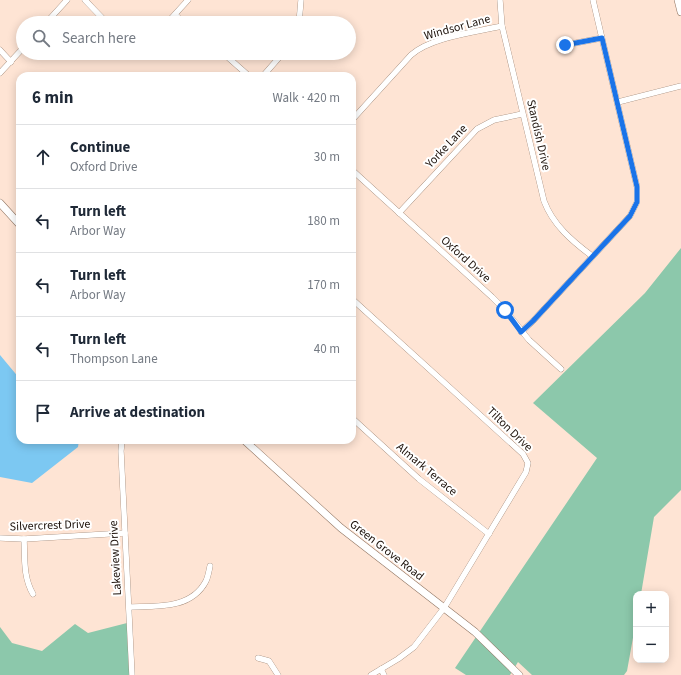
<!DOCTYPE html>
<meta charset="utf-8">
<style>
:root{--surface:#fff;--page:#f6f6f7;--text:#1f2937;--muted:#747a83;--line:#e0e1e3}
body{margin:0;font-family:"Source Sans 3",sans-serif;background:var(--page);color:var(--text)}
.controls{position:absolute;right:12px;bottom:12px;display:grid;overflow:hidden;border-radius:8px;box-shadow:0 2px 10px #0003}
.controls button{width:36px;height:36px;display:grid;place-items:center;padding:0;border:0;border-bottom:1px solid var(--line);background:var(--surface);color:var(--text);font:20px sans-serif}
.stop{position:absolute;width:12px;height:12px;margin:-9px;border:3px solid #1a73e8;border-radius:50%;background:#fff}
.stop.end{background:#1a73e8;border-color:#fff;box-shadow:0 1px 4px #0008}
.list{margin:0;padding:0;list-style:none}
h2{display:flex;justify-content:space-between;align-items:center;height:52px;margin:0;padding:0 16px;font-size:17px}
h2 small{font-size:13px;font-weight:400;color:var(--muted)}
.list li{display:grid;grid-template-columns:26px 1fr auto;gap:12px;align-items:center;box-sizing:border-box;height:64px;padding:0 16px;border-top:1px solid var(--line)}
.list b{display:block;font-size:15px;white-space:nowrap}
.list p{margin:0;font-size:13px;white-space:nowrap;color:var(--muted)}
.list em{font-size:13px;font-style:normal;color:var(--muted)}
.icon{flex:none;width:22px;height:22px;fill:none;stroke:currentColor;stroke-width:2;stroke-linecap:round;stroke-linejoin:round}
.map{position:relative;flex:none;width:681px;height:675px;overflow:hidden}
.search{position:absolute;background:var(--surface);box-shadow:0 2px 10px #0003;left:16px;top:16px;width:340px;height:44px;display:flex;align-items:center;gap:10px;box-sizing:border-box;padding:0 14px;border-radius:22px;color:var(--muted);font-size:15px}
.panel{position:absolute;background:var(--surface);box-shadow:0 2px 10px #0003;left:16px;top:72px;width:340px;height:372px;border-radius:12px}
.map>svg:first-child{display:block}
.green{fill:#8cc8ab}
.water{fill:#7cc8f2}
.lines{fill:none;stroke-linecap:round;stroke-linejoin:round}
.minor-casing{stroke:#927663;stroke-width:6}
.tertiary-casing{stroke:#927663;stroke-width:8}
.minor{stroke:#fff;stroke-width:5.5}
.tertiary{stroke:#fff;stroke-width:7}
.route{stroke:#1a73e8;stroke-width:5}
.labels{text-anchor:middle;stroke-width:4;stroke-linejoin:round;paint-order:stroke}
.street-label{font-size:12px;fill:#1b1009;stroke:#fff}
</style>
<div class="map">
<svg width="681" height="675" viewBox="0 0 681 675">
<rect width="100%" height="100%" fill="#fee4d4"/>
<!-- green -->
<g class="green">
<path d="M681,248V490L654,517L641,594H636V621L627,671L624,675H532L518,662L510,675H466L455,668L597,458L533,403L645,293Z"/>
<path d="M127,623L131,675H0V627L12,643L42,651L75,624L88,633Z"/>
</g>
<!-- water -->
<path class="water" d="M0,355L20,379V440H79L78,447L32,483L0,477Z"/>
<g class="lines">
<defs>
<g id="minor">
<path d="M85,0L107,23"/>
<path d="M500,0L502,26L544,201C553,225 572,241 592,256"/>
<path d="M175,15L185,23"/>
<path d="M46,23L67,0"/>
<path d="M167,23L188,0"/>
<path d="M299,23L301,0"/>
<path d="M565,45L602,38"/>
<path d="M0,50L11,62"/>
<path d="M223,53L249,76"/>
<path d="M0,73L23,48"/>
<path d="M263,76L283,53"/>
<path d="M618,102L681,86"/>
<path d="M352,120L411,55C431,37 476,32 502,26"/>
<path d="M352,170L492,297L505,310L529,340L561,369"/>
<path d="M399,213L477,129L494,120L522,114"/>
<path d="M352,299L523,454L528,463L526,472L444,608L414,647L398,659L371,675"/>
<path d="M521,332L533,321L630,216L637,202V187L593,0"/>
<path d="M352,418L419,479L489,534"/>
<path d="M122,440L121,451L132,675"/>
<path d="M0,538L24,539L125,533"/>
<path d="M24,539C25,558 23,577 33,594"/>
<path d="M129,607C155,606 191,610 206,581C208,577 209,571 210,566"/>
<path d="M258,658L269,661L278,675"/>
<path d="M381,669L384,675"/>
</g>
<g id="tertiary">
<path d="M678,0L681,12"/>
<path d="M0,203L20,225"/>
<path d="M244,440L341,528L475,632L519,675"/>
</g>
</defs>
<!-- minor casing -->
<use href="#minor" class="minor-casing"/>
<!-- tertiary casing -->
<use href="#tertiary" class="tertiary-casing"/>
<!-- minor -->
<use href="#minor" class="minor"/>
<!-- tertiary -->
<use href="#tertiary" class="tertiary"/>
</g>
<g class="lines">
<!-- route -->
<path class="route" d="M505,310L521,332L533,321L630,216L637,202V187L602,38L565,45"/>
</g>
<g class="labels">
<!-- street labels -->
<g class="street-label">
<text transform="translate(457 27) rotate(-15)" y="4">Windsor Lane</text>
<text transform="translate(539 135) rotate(77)" y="4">Standish Drive</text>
<text transform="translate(446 146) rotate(-47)" y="4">Yorke Lane</text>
<text transform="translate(466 259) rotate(42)" y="4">Oxford Drive</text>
<text transform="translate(510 429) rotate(44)" y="4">Tilton Drive</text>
<text transform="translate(427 469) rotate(40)" y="4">Almark Terrace</text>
<text transform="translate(50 525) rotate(-2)" y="4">Silvercrest Drive</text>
<text transform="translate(387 550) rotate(38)" y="4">Green Grove Road</text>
<text transform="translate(115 558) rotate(-93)" y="4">Lakeview Drive</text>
</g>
</g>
</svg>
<div class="controls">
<button>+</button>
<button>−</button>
</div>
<div class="stop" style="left:505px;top:310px"></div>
<div class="stop end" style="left:565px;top:45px"></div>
<div class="search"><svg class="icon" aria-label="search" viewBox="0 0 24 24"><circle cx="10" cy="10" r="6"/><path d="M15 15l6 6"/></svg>Search here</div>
<section class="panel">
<h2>6 min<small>Walk · 420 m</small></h2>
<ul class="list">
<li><svg class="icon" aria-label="ahead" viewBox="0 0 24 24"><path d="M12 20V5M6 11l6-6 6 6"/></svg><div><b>Continue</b><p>Oxford Drive</p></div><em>30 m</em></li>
<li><svg class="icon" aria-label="left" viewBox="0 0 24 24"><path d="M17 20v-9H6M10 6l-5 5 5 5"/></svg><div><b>Turn left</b><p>Arbor Way</p></div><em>180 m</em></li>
<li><svg class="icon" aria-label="left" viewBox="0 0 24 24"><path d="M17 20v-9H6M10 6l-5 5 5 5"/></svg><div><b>Turn left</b><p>Arbor Way</p></div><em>170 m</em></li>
<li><svg class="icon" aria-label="left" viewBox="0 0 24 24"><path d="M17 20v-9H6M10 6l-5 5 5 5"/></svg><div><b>Turn left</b><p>Thompson Lane</p></div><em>40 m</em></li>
<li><svg class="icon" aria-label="arrive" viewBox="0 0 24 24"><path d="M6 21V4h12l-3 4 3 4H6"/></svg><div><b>Arrive at destination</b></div></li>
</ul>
</section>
</div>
